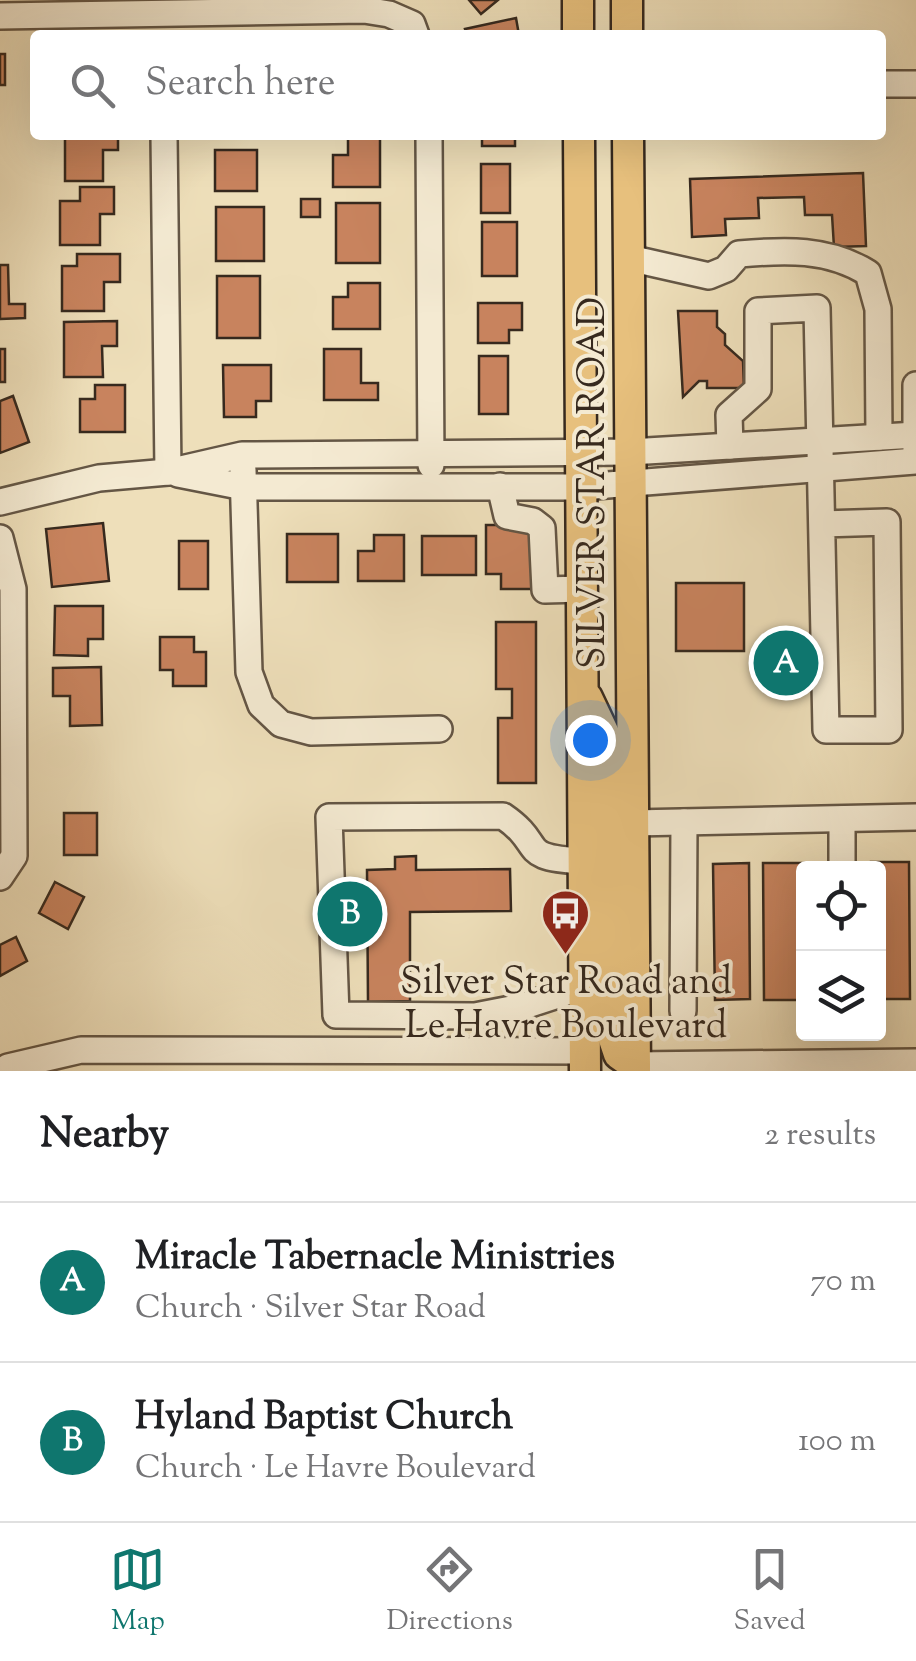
<!DOCTYPE html>
<meta charset="utf-8">
<style>
:root{--surface:#fff;--page:#f6f6f6;--text:#202124;--muted:#757577;--line:#e0e0e0;--accent:#0f766e}
body{margin:0;font-family:"Sorts Mill Goudy",serif;background:var(--page);color:var(--text)}
.controls{position:absolute;right:30px;bottom:30px;display:grid;overflow:hidden;border-radius:10px;box-shadow:0 10px 40px #0002}
.controls button{width:90px;height:90px;display:grid;place-items:center;padding:0;border:0;border-bottom:2px solid var(--line);background:var(--surface);color:var(--text);font:50px sans-serif}
.you{position:absolute;left:590px;top:740px;width:35px;height:35px;margin:-25px;border:8px solid #fff;border-radius:50%;background:#1a73e8;box-shadow:0 0 0 15px #1a73e833}
.badge{display:grid;place-items:center;width:65px;height:65px;border-radius:50%;background:var(--accent);color:#fff;font-size:32px;font-weight:700}
.pin{position:absolute;translate:-50% -50%;border:5px solid #fff;box-shadow:0 2px 10px #0006}
.list{margin:0;padding:0;list-style:none}
h2{display:flex;justify-content:space-between;align-items:center;height:130px;margin:0;padding:0 40px;font-size:42px}
h2 small{font-size:32px;font-weight:400;color:var(--muted)}
.list li{display:grid;grid-template-columns:65px 1fr auto;gap:30px;align-items:center;box-sizing:border-box;height:160px;padding:0 40px;border-top:2px solid var(--line)}
.list b{display:block;font-size:38px;white-space:nowrap}
.list p{margin:0;font-size:32px;white-space:nowrap;color:var(--muted)}
.list em{font-size:32px;font-style:normal;color:var(--muted)}
.icon{flex:none;width:55px;height:55px;fill:none;stroke:currentColor;stroke-width:2;stroke-linecap:round;stroke-linejoin:round}
.map{position:relative;flex:none;width:916px;height:1071px;overflow:hidden}
.search{position:absolute;background:var(--surface);box-shadow:0 10px 40px #0002;left:30px;right:30px;top:30px;height:110px;display:flex;align-items:center;gap:25px;box-sizing:border-box;padding:0 35px;border-radius:10px;color:var(--muted);font-size:38px}
.sheet{height:450px;background:var(--surface)}
nav{display:flex;justify-content:space-around;align-items:center;box-sizing:border-box;height:140px;border-top:2px solid var(--line);background:var(--surface);font-size:28px;color:var(--muted)}
nav a{display:grid;justify-items:center;gap:5px}
nav .on{color:var(--accent)}
.map>svg:first-child{display:block}
.building{fill:#c8835e;stroke:#36291e;stroke-width:2.5}
.lines{fill:none;stroke-linecap:round;stroke-linejoin:round}
.minor-casing{stroke:#645645;stroke-width:30}
.major-casing{stroke:#36291e;stroke-width:35}
.minor{stroke:#f4ead2;stroke-width:25}
.major{stroke:#e7c07d;stroke-width:30}
.labels{text-anchor:middle;stroke-width:8;stroke-linejoin:round;paint-order:stroke}
.street-label{font-size:38px;fill:#36291e;stroke:#f4ead2}
.poi-label{font-size:38px;fill:#36291e;stroke:#f4ead2}
</style>
<div class="map">
<svg width="916" height="1071" viewBox="0 0 916 1071">
<rect width="100%" height="100%" fill="#eedfba"/>
<filter id="stains"><feTurbulence type="fractalNoise" baseFrequency=".002" numOctaves="4"/><feColorMatrix values="0 0 0 0 .2 0 0 0 0 .09 0 0 0 0 .02 0 0 0 .5 -.17"/></filter>
<radialGradient id="worn" r=".72"><stop offset=".6" stop-color="#630" stop-opacity="0"/><stop offset="1" stop-color="#630" stop-opacity=".3"/></radialGradient>
<!-- building -->
<g class="building">
<path d="M469,0H498L481,14Z"/>
<path d="M516,18L519,35H467L465,29Z"/>
<rect x="0" y="54" width="5" height="31"/>
<path d="M65,135H118V150H103V181H65Z"/>
<rect x="482" y="135" width="33" height="11"/>
<path d="M348,138H380V187H333V155H348Z"/>
<rect x="215" y="150" width="42" height="41"/>
<rect x="481" y="164" width="29" height="49"/>
<path d="M863,173L866,246L834,247L832,215H805L804,197L758,198L759,218L725,219L726,235L692,237L690,179Z"/>
<path d="M80,187H114V214H100V245H60V201H80Z"/>
<rect x="301" y="199" width="19" height="18"/>
<rect x="336" y="203" width="44" height="60"/>
<rect x="216" y="207" width="48" height="54"/>
<rect x="482" y="222" width="35" height="54"/>
<path d="M77,254H120V282H104V311H62V266H77Z"/>
<path d="M0,265H8L9,304H25V318L0,319Z"/>
<rect x="217" y="276" width="43" height="62"/>
<path d="M348,283H380V329H333V297H348Z"/>
<path d="M478,303H522V330H509V343H478Z"/>
<path d="M678,311H717V327L725,334V345L743,361L744,388H707V381H699L683,397Z"/>
<path d="M117,321V346H102L103,377H64V322Z"/>
<rect x="0" y="349" width="5" height="33"/>
<path d="M324,349H361V383H378V400H324Z"/>
<rect x="479" y="356" width="29" height="58"/>
<path d="M223,365H271V401H256V417H224Z"/>
<path d="M95,385H125V432H80V399H95Z"/>
<path d="M13,396L29,442L0,453V401Z"/>
<path d="M103,523L109,581L52,587L46,529Z"/>
<path d="M486,525H535V589H501V574H486Z"/>
<rect x="287" y="534" width="51" height="48"/>
<path d="M374,535H404V581H358V551H374Z"/>
<rect x="422" y="536" width="54" height="39"/>
<rect x="179" y="541" width="29" height="48"/>
<rect x="676" y="583" width="68" height="68"/>
<path d="M55,606H103V639H88V656L54,655Z"/>
<path d="M496,622H536V783H498V718H512V689H496Z"/>
<path d="M160,637H194V652H206V686H173V670H160Z"/>
<path d="M101,667L102,725L70,726V696H53V668Z"/>
<rect x="64" y="813" width="33" height="42"/>
<path d="M416,856V870L510,869L511,911L410,912V1001L368,1002L367,870L395,869V857Z"/>
<path d="M871,862H909L910,999H878V868H871Z"/>
<path d="M749,863L750,999L715,1000L713,864Z"/>
<path d="M763,863H805L804,1000H764Z"/>
<path d="M55,882L84,897L68,929L39,913Z"/>
<path d="M16,937L27,961L0,976V945Z"/>
</g>
<g class="lines">
<defs>
<g id="minor">
<path d="M0,16L364,10L389,14L412,24L416,35"/>
<path d="M881,84H916"/>
<path d="M164,135L168,472"/>
<path d="M429,135L431,465"/>
<path d="M629,258L709,276L726,269L739,254C785,250 828,248 868,273L878,309L879,437"/>
<path d="M730,446L729,415L758,389V311L817,308L826,730H889L887,522L822,524"/>
<path d="M916,451V385"/>
<path d="M243,470L249,672L261,705L281,724L311,732L439,729"/>
<path d="M178,474L244,487H582L916,461"/>
<path d="M500,486L507,516L533,521L542,528L545,590L582,589"/>
<path d="M0,502L99,478L168,472L242,455L630,452L916,435"/>
<path d="M0,538L13,589L14,856L0,877"/>
<path d="M842,819V868"/>
<path d="M633,823L916,817"/>
<path d="M584,861C515,858 547,846 503,816L329,817L336,1015L475,1016L521,1007L585,986"/>
<path d="M683,1011L684,822"/>
<path d="M635,1065L916,1062"/>
<path d="M8,1067L81,1050L585,1051"/>
</g>
<g id="major">
<path d="M578,0V35"/>
<path d="M627,0V35"/>
<path d="M579,135L585,1071"/>
<path d="M628,135L635,1071"/>
<path d="M587,698L605,736L606,1015L619,1054L635,1065"/>
</g>
</defs>
<!-- minor casing -->
<use href="#minor" class="minor-casing"/>
<!-- major casing -->
<use href="#major" class="major-casing"/>
<!-- minor -->
<use href="#minor" class="minor"/>
<!-- major -->
<use href="#major" class="major"/>
</g>
<!-- icons -->
<defs>
<symbol id="bus-pin" viewBox="-11 -11 22 30"><path d="M0 17L-7.5 6A9.5 9.5 0 1 1 7.5 6Z" fill="#8f2418" stroke="#f4ead2"/><path d="M-5-6H5V4H4V6H2V4H-2V6H-4V4H-5ZM-3.5-4V0h7V-4ZM-3.5 1.2v1.5H-2V1.2ZM2 1.2v1.5H3.5V1.2Z" fill="#fff"/></symbol>
</defs>
<g fill-rule="evenodd">
<use href="#bus-pin" x="538" y="886" width="55" height="75"/>
</g>
<g class="labels">
<!-- street labels -->
<g class="street-label">
<text transform="translate(591 483) rotate(-90)" y="13">SILVER STAR ROAD</text>
</g>
<!-- poi labels -->
<g class="poi-label">
<text x="566" y="993">Silver Star Road and<tspan x="566" dy="44">Le Havre Boulevard</tspan></text>
</g>
</g>
<rect width="100%" height="100%" filter="url(#stains)"/>
<rect width="100%" height="100%" fill="url(#worn)"/>
</svg>
<div class="controls">
<button><svg class="icon" aria-label="locate" viewBox="0 0 24 24"><circle cx="12" cy="12" r="6"/><path d="M12 2v4M12 18v4M2 12h4M18 12h4"/></svg></button>
<button><svg class="icon" aria-label="layers" viewBox="0 0 24 24"><path d="M12 4l9 5-9 5-9-5zM3 14l9 5 9-5"/></svg></button>
</div>
<div class="you"></div>
<div class="pin badge" style="left:786px;top:663px">A</div>
<div class="pin badge" style="left:350px;top:914px">B</div>
<div class="search"><svg class="icon" aria-label="search" viewBox="0 0 24 24"><circle cx="10" cy="10" r="6"/><path d="M15 15l6 6"/></svg>Search here</div>
</div>
<section class="sheet">
<h2>Nearby<small>2 results</small></h2>
<ul class="list">
<li><span class="badge">A</span><div><b>Miracle Tabernacle Ministries</b><p>Church · Silver Star Road</p></div><em>70 m</em></li>
<li><span class="badge">B</span><div><b>Hyland Baptist Church</b><p>Church · Le Havre Boulevard</p></div><em>100 m</em></li>
</ul>
</section>
<nav>
<a class="on"><svg class="icon" aria-label="map" viewBox="0 0 24 24"><path d="M3 6l6-2 6 2 6-2v14l-6 2-6-2-6 2zM9 4v14M15 6v14"/></svg>Map</a>
<a><svg class="icon" aria-label="directions" viewBox="0 0 24 24"><path d="M12 3l9 9-9 9-9-9zM9 14v-3h6M13 9l2 2-2 2"/></svg>Directions</a>
<a><svg class="icon" aria-label="saved" viewBox="0 0 24 24"><path d="M7 4h10v16l-5-4-5 4z"/></svg>Saved</a>
</nav>
